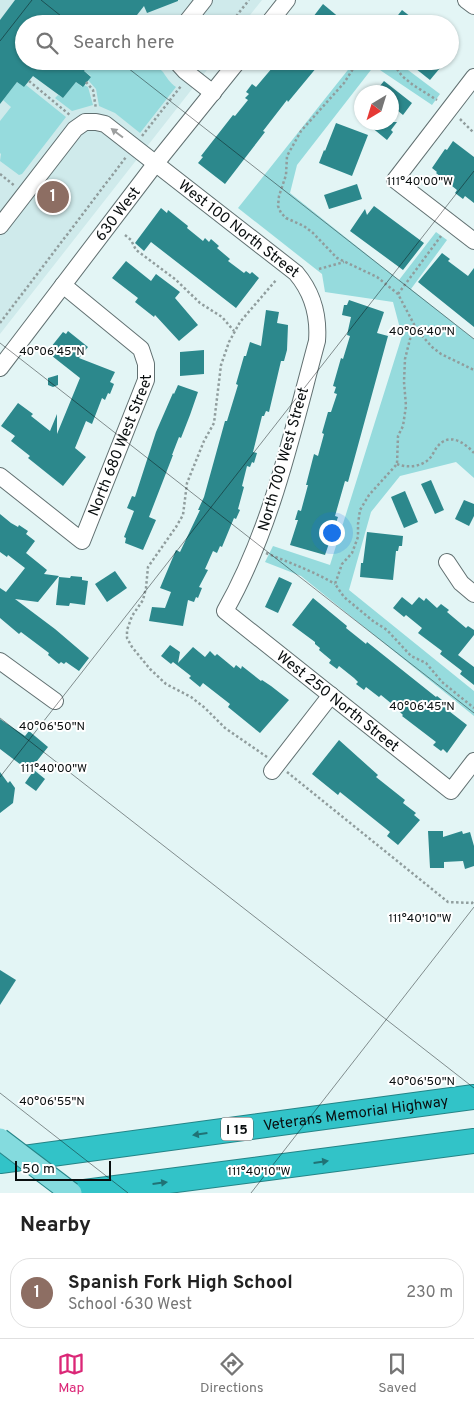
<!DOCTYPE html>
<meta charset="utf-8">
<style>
:root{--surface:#fff;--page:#f6f6f6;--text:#222;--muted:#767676;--line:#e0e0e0;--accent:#db2777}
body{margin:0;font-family:Overpass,sans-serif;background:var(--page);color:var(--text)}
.compass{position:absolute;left:354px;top:85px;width:45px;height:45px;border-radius:50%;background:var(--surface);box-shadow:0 1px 4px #0004;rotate:218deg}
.scale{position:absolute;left:15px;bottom:12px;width:96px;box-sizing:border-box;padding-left:5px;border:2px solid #090e0f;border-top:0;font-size:14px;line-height:18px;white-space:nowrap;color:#090e0f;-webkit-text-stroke:4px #fff;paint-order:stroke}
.you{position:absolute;left:331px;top:532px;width:18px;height:18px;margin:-12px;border:4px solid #fff;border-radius:50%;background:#1a73e8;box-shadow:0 0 0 8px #1a73e833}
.badge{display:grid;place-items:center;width:32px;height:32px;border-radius:50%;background:var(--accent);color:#fff;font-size:16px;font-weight:700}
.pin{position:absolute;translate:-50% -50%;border:2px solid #fff;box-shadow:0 1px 5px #0006}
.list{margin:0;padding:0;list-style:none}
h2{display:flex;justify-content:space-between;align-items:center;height:65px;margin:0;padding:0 20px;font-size:21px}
h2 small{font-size:16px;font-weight:400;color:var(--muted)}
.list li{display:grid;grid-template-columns:32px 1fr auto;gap:15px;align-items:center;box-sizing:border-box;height:70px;margin:0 10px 10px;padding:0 10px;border:1px solid var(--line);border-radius:20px}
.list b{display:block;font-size:19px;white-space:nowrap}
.list p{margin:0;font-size:16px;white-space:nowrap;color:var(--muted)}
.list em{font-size:16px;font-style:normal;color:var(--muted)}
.icon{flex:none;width:28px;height:28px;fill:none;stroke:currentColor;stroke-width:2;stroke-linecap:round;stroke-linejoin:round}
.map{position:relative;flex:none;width:474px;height:1193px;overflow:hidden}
.search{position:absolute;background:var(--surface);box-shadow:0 1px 4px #0004;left:15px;right:15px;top:15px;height:55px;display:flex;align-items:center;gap:12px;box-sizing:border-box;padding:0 18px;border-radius:28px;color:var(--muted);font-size:19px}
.sheet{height:145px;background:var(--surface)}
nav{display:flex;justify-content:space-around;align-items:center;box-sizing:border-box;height:70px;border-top:1px solid var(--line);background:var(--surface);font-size:14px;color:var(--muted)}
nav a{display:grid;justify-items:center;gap:2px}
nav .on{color:var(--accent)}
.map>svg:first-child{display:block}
.built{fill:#cfeaeb}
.green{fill:#96dbdd}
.building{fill:#2c888c}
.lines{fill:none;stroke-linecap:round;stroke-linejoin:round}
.minor-casing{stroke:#617071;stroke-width:18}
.highway-casing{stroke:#248487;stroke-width:26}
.path{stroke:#909d9d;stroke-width:2.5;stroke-dasharray:2.5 2.5;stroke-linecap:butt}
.minor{stroke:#fff;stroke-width:16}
.highway{stroke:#32c3c8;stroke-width:24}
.major-bridge-casing{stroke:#248487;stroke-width:23;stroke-linecap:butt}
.major-bridge{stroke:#84dbde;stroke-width:21}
.oneway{fill:#9d9f9f}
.oneway2{fill:#207275}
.ticks{fill:none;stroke:#090e0f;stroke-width:1;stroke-opacity:0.45}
.labels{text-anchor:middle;stroke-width:4;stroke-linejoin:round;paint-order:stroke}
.shield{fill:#fff;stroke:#535657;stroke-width:1}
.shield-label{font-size:14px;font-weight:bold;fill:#090e0f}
.street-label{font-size:15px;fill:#090e0f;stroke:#fff}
.ticks-label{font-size:12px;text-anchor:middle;fill:#090e0f;stroke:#fff;stroke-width:4;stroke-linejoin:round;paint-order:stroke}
</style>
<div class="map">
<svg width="474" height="1193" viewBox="0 0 474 1193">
<rect width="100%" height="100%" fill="#e3f5f5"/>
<!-- built -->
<path class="built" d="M0,0H262L243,24H24V61H214L0,334Z"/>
<!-- green -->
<g class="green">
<path d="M92,61H108L110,63C125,59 153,59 163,72C167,78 170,83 176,87L140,133L115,113L99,106L96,89L88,80L91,76L84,71Z"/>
<path d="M355,61H396L440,94L432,105L374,66L297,165L290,193L399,280L436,232L447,240L411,289L474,339V478L456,462L400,476L371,512L349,590L474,691V716L301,576L265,562L273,546L330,565L402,336L393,302L325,292L322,274L238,208Z"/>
<path d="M17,82L24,87L26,85L66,117L22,174L19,175L0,161L1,154L0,153V121L11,107L3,100Z"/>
<path d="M76,82L82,87L84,85L88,87L93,105L72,111L55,98L58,95L63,98Z"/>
</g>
<!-- building -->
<g class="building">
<path d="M15,0H178V1L147,13L144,6L130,24H24V61H92L84,71L91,77L83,87L76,82L63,98L33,76L24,87L17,82L0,104V20Z"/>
<path d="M323,4L347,24H321L313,17Z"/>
<path d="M402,10L420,24H391Z"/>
<path d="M278,61H310L317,67L288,102L287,100L263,131L265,132L225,184L198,163L203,157L201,156L233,115L235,116L248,100L245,98L249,94L246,92L252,84L256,87Z"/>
<path d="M406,61H432L440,68L430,80Z"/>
<path d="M384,81L412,103L403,115L392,106V92H375Z"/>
<path d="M365,122H397L391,130L393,132L387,140Z"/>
<path d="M336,123L368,135L352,176L319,163L324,150L325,151Z"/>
<path d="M453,141L474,157V203L465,196L463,199L455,193L457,190L436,173L437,172L432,168L445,149L447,150Z"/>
<path d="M357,184L362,199L329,209L324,195Z"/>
<path d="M374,206L424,243L403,270L350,231L365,209L367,215Z"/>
<path d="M161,208L167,213L168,210L188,226L187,228L203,241L205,238L209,242L211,239L219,246L217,248L230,259L228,261L244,273L246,271L250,274L252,272L259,278L236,308L151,242L144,251L135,243Z"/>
<path d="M442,253L450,259L448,261L468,276L474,268V327L418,282Z"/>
<path d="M126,261L151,281L156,274L180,292L175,298L198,325L179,341L155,315L154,317L135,302L138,298L112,278Z"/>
<path d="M349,300L384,312L377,333L388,336L348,482L345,481L335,516L338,517L325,555L290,545L298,520H295L298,510L301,511L308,485H306L314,454L318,456L324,434L322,433L328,412H331L337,394L334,393L336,387L333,386L341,358L343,359L350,336L347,335L351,317L342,315L344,305H347Z"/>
<path d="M266,310L279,312L277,323L288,325L287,350L284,361H281L269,412L266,411L264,416H262L253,452L257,453L254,463L252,462L250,467L247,466L242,486L244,487L238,509L240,510L236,519L234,518L222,547L220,546L217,553L213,551L205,569L208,570L199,587L202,588L198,598L196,597L194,602L188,600L183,626L149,621L152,607L165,608L171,592L160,588L176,550L180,552L200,510H198L204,497L225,421H227L238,385L236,384L244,356H246L250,342L261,346Z"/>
<path d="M68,331L88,347L79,358L115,372L110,382L114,384L110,394L108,393L105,400L102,398L92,424L86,421L75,448L86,457L63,486L28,458L30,456L11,441L15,436L1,426L18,403L33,414L31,416L50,431L57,414V434L80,378L47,352L63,332L66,334Z"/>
<path d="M204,350V374L180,376V352Z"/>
<path d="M58,375V385L53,387L48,385V378Z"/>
<path d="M178,385L198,392L190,415L181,438L179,437L172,455H173L149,517L156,520L143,550L125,543L126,538L124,537L134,511L127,508L132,496L135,497L156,432L173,393L174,394Z"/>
<path d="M431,480L444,510L435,514L421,484Z"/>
<path d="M405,491L418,522L404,528L391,497Z"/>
<path d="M464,500L474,504V516L469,526L455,519Z"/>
<path d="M0,514L11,523L18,527L19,525L28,531L26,534L35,541L26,553L47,570L44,574L59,576L38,602L15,599L55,629L89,658L79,671L66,662L64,664L61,662L59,664L48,655L49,653L21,632L19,634L0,618V588L6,592L25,568L8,555L7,557L0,552Z"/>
<path d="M367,532L403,536L402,546H399L398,551H396L393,580L360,577L361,563H363Z"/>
<path d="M115,571L127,588L107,602L95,584Z"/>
<path d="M71,576L82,577V580L88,581L85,605L70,603L69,606L56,605L59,577L70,578Z"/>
<path d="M279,577L292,583L278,613L265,607Z"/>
<path d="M402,597L412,605L419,597L424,601L426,598L437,608L441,604L449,610L447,612L466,628L468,626L474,630V635L458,655L474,667V685L460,674L462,671L440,654L442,651L418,633L422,628L406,615L404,617L393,608Z"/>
<path d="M313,598L347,626L346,628L366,644L367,642L436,697L437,696L447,704L445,708L467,725L447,753L443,749L441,751L433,745L436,742L402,716L403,715L398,710V709L381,695L379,697L366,687L364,690L356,684L358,682L354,678L339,666L337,669L329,663L331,660L319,650L320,648L315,644V642L292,625Z"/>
<path d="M170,645L180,652L178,663L193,647L205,657L210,651L215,656L217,654L234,668L236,665L241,669L242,666L261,681L262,680L271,686L289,700L260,733L228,707L230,704L203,683L200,687L189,678L191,676L173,662L171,664L161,656Z"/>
<path d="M0,719L25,736L29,731L48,747L29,771L0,749Z"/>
<path d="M339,740L378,775L376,777L405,800L403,803L416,813L414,815L420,820L398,845L387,836L390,832L340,792L338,795L312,774Z"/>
<path d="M34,770L45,779L36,791L25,783Z"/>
<path d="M0,772L8,783L10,781L15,788L13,803L0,813Z"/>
<path d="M428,831H443V837L462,831L463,834L470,832L474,846V866L465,869L463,861L444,862V868H430Z"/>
<path d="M0,970L16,980L0,1005Z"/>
</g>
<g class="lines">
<defs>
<g id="minor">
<path d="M466,0L474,6"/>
<path d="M185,24L204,0"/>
<path d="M268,24L287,0"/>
<path d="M176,61L185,71L213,93"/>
<path d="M474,77L395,180L474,241"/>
<path id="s1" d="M0,226L75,129L85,122H96L105,124L296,273C313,293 319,315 317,341C292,433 272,528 225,611L451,791L474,761"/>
<path id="s2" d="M0,368L156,163L238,61"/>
<path id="s3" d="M0,476L82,541L146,380V364L141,349L63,285"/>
<path d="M447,562L461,583L474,594"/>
<path d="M0,661L55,701"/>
<path d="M272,771L331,695"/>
</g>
<g id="highway">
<path id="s4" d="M0,1161L474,1097"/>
<path d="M77,1193L474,1141"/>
</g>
</defs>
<!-- minor casing -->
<use href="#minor" class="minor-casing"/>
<!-- highway casing -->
<use href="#highway" class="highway-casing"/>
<!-- path -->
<g class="path">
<path d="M230,24L249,0"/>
<path d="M358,61L344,83L301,131L287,156L286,175L279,196L278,206L281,213L286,218L304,226L313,233L337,258L377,277L398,294L417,330L432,347L441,354L474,370"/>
<path d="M391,61L402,76L413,85L437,100"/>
<path d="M29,81L71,116"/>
<path d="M86,82L93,90L96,109"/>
<path d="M460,119L474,133"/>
<path d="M142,136L181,86"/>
<path d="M0,174L15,186"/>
<path d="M125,235L131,240L136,250L175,279L200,303L222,317L234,331"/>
<path d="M319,269L344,262"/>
<path d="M398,294L441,236"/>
<path d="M0,323L126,157"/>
<path d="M417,330L410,339L405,359L404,382L406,406L403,426L398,436L397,464L369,495L360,510L358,524V537L352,553L342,564L335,584L344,597L373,621L387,630L411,656L426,663L442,682L474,708"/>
<path d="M397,464C407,468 420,467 428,460C432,457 434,451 437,447C449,432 464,442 474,453"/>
<path d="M266,553C290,563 313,571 335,584"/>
<path d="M267,757L225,728L205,708L191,697L166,684L150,669L132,647L127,638V630L132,616L143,600L146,588L148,567L176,527L183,515L187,483L204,441L214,423L221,365L229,342L240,322L277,279"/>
<path d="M287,772L448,902L472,903L474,901"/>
</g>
<!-- minor -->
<use href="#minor" class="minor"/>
<!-- highway -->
<use href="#highway" class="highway"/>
<defs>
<path id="major-bridge" d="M0,1139L71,1193"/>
</defs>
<!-- major-bridge casing -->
<use href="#major-bridge" class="major-bridge-casing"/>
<!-- major-bridge -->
<use href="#major-bridge" class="major-bridge"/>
</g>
<!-- one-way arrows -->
<defs><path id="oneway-solid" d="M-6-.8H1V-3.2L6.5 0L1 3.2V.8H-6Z" transform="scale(1.25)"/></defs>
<use class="oneway" href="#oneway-solid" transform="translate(117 133) rotate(-143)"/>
<g class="oneway2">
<use href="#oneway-solid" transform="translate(200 1134) rotate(172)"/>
<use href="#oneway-solid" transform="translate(321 1162) rotate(-8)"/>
<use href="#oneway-solid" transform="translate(160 1183) rotate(-7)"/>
</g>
<!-- ticks -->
<path class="ticks" d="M41,0L71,24M0,41L32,0M119,61L474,339M0,343L474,713M0,718L474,1088M0,777L474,171M0,1093L128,1193M251,1193L474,907"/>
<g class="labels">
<!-- shield labels -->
<rect class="shield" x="221" y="1117.5" width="32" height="23" rx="4"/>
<g class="shield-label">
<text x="237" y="1134">I 15</text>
</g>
<!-- street labels -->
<g class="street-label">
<text dy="5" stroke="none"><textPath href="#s2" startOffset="194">630 West</textPath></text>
<text dy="5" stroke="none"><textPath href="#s1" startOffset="325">West 100 North Street</textPath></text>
<text dy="5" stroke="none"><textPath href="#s3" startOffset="208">North 680 West Street</textPath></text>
<text transform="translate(283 459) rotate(-74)" y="5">North 700 West Street</text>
<text dy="5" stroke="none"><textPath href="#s1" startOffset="901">West 250 North Street</textPath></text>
<text dy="5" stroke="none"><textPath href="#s4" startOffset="359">Veterans Memorial Highway</textPath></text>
</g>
</g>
<g class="ticks-label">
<text x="420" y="185">111°40'00"W</text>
<text x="422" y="335">40°06'40"N</text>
<text x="52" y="355">40°06'45"N</text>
<text x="422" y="710">40°06'45"N</text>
<text x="52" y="730">40°06'50"N</text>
<text x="54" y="772">111°40'00"W</text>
<text x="420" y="922">111°40'10"W</text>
<text x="422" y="1085">40°06'50"N</text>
<text x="52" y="1105">40°06'55"N</text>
<text x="259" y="1175">111°40'10"W</text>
</g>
</svg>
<svg class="compass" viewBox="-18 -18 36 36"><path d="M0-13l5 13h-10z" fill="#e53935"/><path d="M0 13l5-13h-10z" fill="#767676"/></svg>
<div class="scale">50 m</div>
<div class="you"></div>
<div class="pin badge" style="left:53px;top:197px;background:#8d6e63">1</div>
<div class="search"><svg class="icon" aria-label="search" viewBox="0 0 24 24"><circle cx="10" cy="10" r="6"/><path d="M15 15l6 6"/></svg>Search here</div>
</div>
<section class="sheet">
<h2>Nearby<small></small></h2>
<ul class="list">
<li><span class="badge" style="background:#8d6e63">1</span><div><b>Spanish Fork High School</b><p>School · 630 West</p></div><em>230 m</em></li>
</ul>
</section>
<nav>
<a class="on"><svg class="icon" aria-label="map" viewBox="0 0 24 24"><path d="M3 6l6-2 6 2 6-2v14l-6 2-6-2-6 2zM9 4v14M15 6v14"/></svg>Map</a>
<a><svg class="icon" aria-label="directions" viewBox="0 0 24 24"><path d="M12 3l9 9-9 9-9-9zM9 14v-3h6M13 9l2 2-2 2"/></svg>Directions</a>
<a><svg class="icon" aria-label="saved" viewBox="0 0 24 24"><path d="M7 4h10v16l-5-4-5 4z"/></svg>Saved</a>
</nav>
